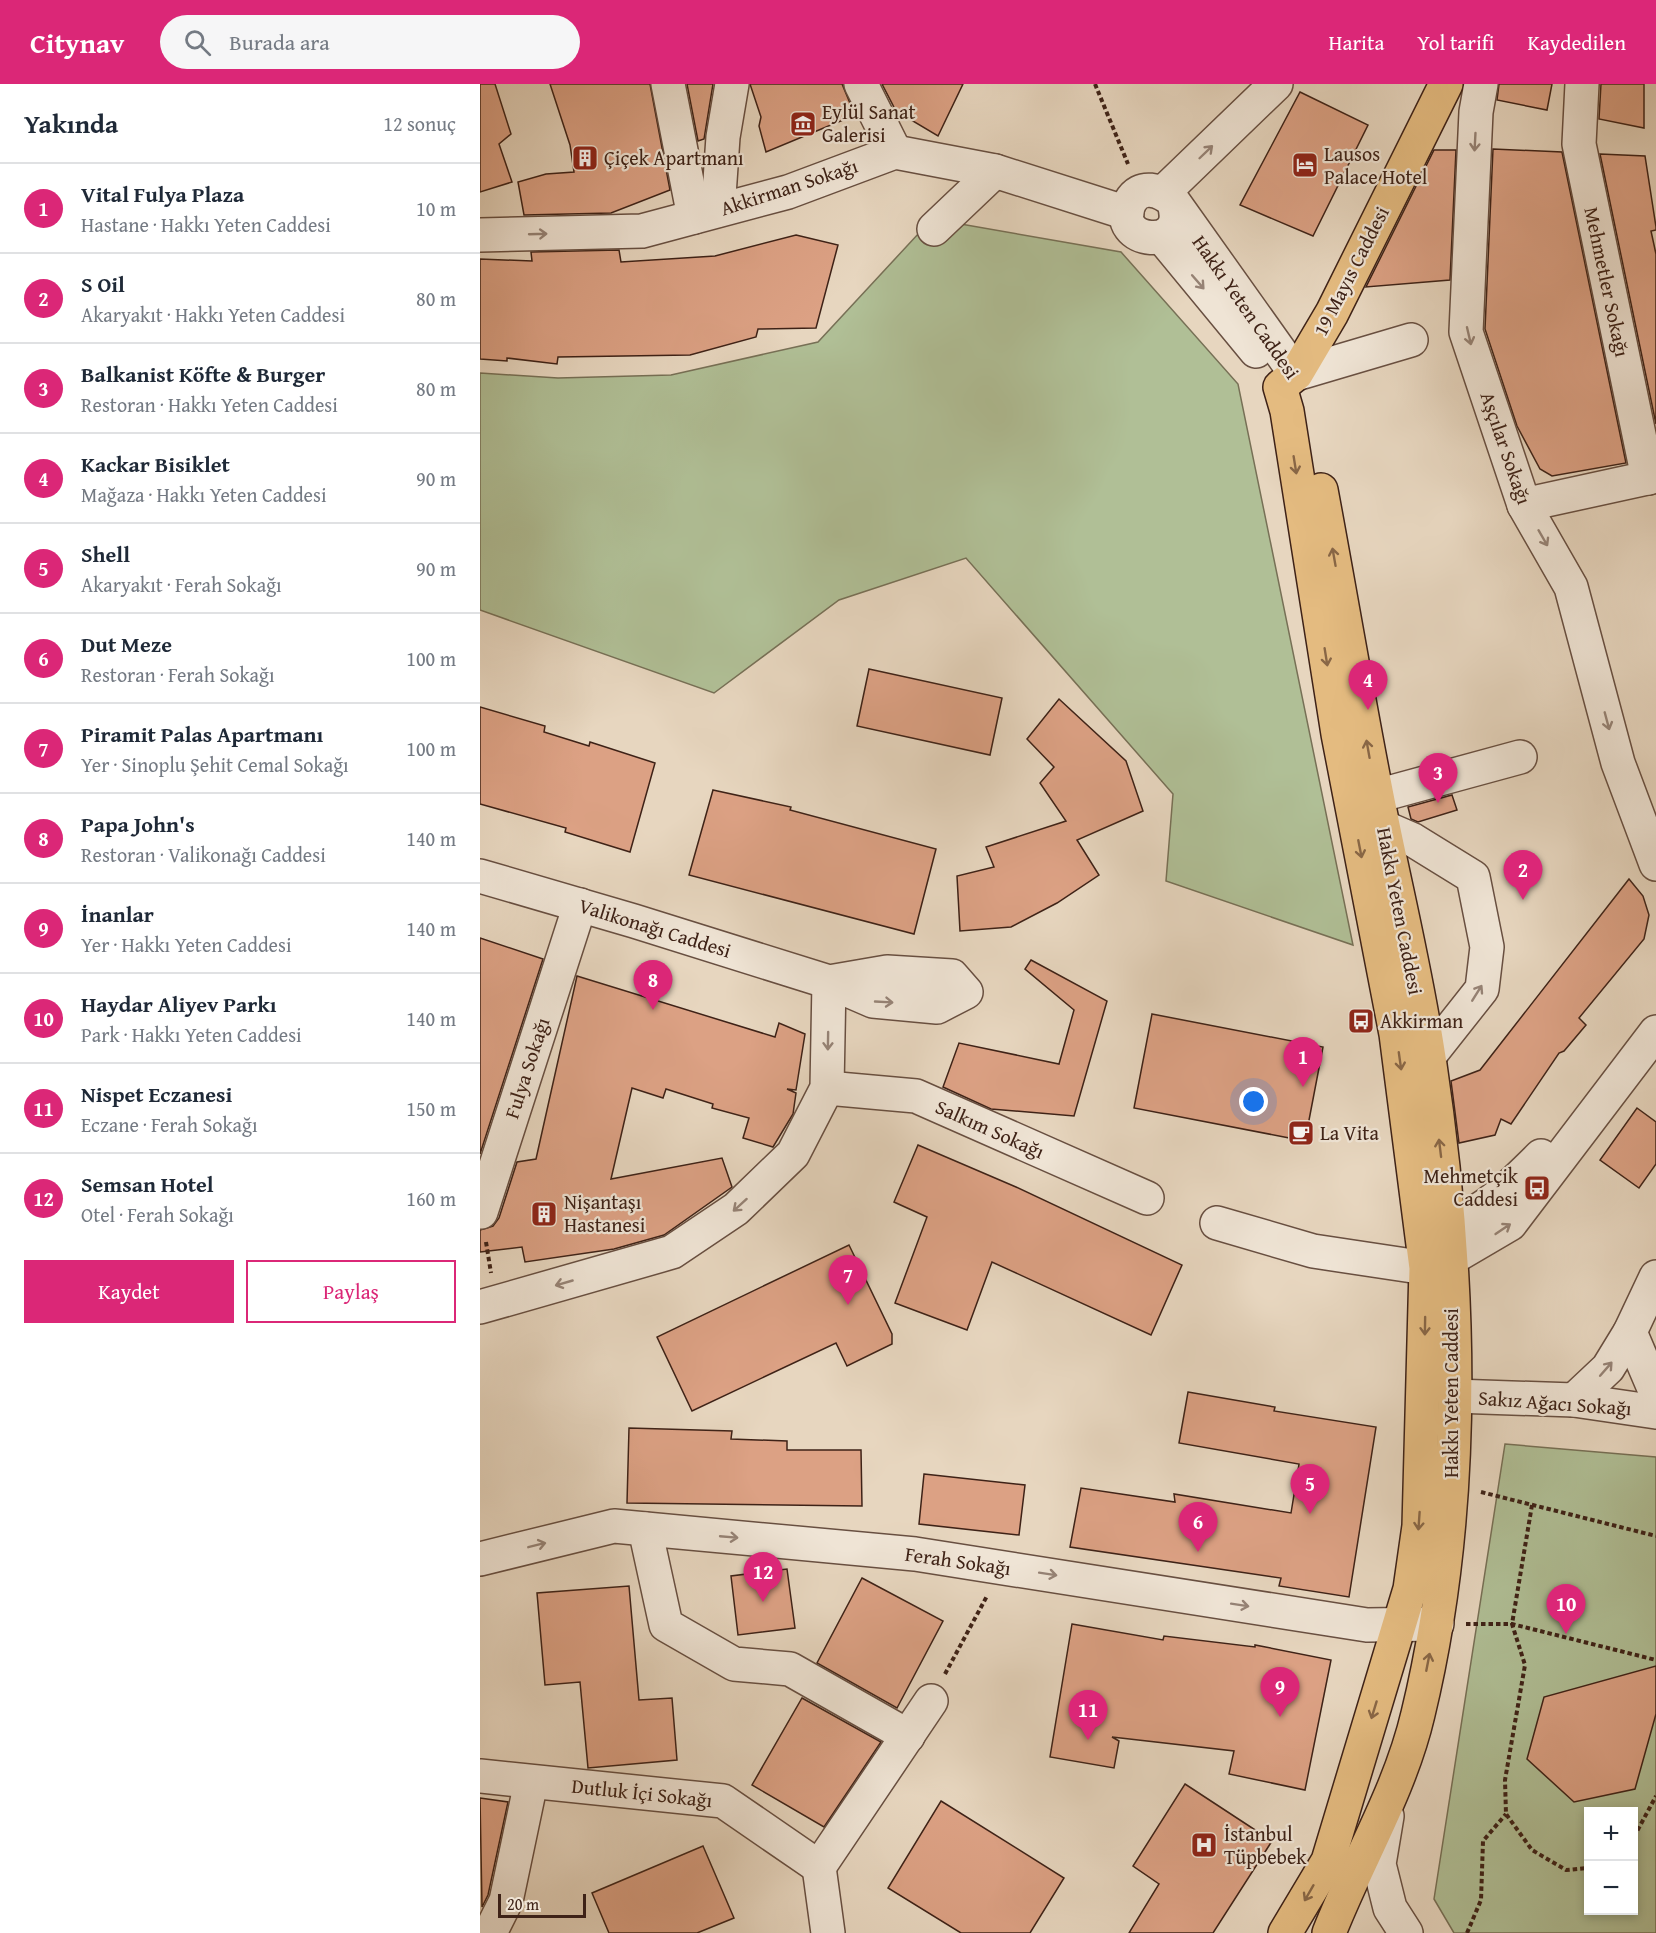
<!DOCTYPE html>
<html lang="tr">
<meta charset="utf-8">
<style>
:root{--surface:#fff;--page:#f6f6f7;--text:#1f2937;--muted:#747a83;--line:#e0e1e3;--accent:#db2777}
body{margin:0;font-family:"Gentium Book Plus",serif;background:var(--page);color:var(--text)}
.controls{position:absolute;right:18px;bottom:18px;display:grid;overflow:hidden;border-radius:0px;box-shadow:0 3px 9px #0003}
.controls button{width:54px;height:54px;display:grid;place-items:center;padding:0;border:0;border-bottom:2px solid var(--line);background:var(--surface);color:var(--text);font:30px sans-serif}
.scale{position:absolute;left:18px;bottom:15px;width:88px;box-sizing:border-box;padding-left:6px;border:3px solid #3e2217;border-top:0;font-size:16px;line-height:21px;white-space:nowrap;color:#3e2217;-webkit-text-stroke:4px #efe4d5;paint-order:stroke}
.you{position:absolute;left:774px;top:1018px;width:21px;height:21px;margin:-15px;border:4px solid #fff;border-radius:50%;background:#1a73e8;box-shadow:0 0 0 9px #1a73e833}
.badge{display:grid;place-items:center;width:39px;height:39px;border-radius:50%;background:var(--accent);color:#fff;font-size:20px;font-weight:700}
.pin{position:absolute;translate:-50% -50px;filter:drop-shadow(0 2px 3px #0008)}
.pin::after{content:'';position:absolute;top:32px;width:21px;height:18px;background:inherit;clip-path:polygon(0 0,100% 0,50% 100%)}
.list{margin:0;padding:0;list-style:none}
h2{display:flex;justify-content:space-between;align-items:center;height:78px;margin:0;padding:0 24px;font-size:26px}
h2 small{font-size:20px;font-weight:400;color:var(--muted)}
.list li{display:grid;grid-template-columns:39px 1fr auto;gap:18px;align-items:center;box-sizing:border-box;height:90px;padding:0 24px;border-top:2px solid var(--line)}
.list b{display:block;font-size:22px;white-space:nowrap}
.list p{margin:0;font-size:20px;white-space:nowrap;color:var(--muted)}
.list em{font-size:20px;font-style:normal;color:var(--muted)}
.actions{display:flex;gap:12px;padding:18px 24px}
.actions a{flex:1;padding:14px 0;border:2px solid var(--accent);border-radius:0px;text-align:center;font-size:21px;color:var(--accent)}
.actions .main{background:var(--accent);color:#fff}
.icon{flex:none;width:33px;height:33px;fill:none;stroke:currentColor;stroke-width:2;stroke-linecap:round;stroke-linejoin:round}
.map{position:relative;flex:none;width:1176px;height:1849px;overflow:hidden}
header{display:flex;align-items:center;gap:36px;box-sizing:border-box;height:84px;padding:0 30px;background:var(--accent);color:#fff}
header strong{font-size:28px}
nav{display:flex;gap:33px;margin-inline-start:auto;font-size:21px}
.search{width:420px;height:54px;background:var(--page);display:flex;align-items:center;gap:15px;box-sizing:border-box;padding:0 21px;border-radius:33px;color:var(--muted);font-size:22px}
main{display:flex}
aside{flex:1;background:var(--surface)}
.map>svg:first-child{display:block}
.green{fill:#b0bf96;stroke:#777056;stroke-width:1.5;fill-rule:evenodd}
.building{fill:#dca184;stroke:#3e2217;stroke-width:1.5}
.lines{fill:none;stroke-linecap:round;stroke-linejoin:round}
.minor-casing{stroke:#684f41;stroke-width:36}
.major-casing{stroke:#3e2217;stroke-width:36}
.path{stroke:#3e2217;stroke-width:4;stroke-dasharray:4.5 3;stroke-linecap:butt}
.minor{stroke:#efe4d5;stroke-width:33}
.major{stroke:#e4bb80;stroke-width:33}
.oneway{stroke:#968376}
.oneway2{stroke:#896746}
.labels{text-anchor:middle;stroke-width:4.5;stroke-linejoin:round;paint-order:stroke}
.poi-label{font-size:20px;fill:#3e2217;stroke:#efe4d5;text-anchor:start}
.street-label{font-size:20px;fill:#3e2217;stroke:#efe4d5}
</style>
<header>
<strong>Citynav</strong>
<div class="search"><svg class="icon" aria-label="search" viewBox="0 0 24 24"><circle cx="10" cy="10" r="6"/><path d="M15 15l6 6"/></svg>Burada ara</div>
<nav><a>Harita</a><a>Yol tarifi</a><a>Kaydedilen</a></nav>
</header>
<main>
<aside>
<h2>Yakında<small>12 sonuç</small></h2>
<ul class="list">
<li><span class="badge">1</span><div><b>Vital Fulya Plaza</b><p>Hastane · Hakkı Yeten Caddesi</p></div><em>10 m</em></li>
<li><span class="badge">2</span><div><b>S Oil</b><p>Akaryakıt · Hakkı Yeten Caddesi</p></div><em>80 m</em></li>
<li><span class="badge">3</span><div><b>Balkanist Köfte &amp; Burger</b><p>Restoran · Hakkı Yeten Caddesi</p></div><em>80 m</em></li>
<li><span class="badge">4</span><div><b>Kackar Bisiklet</b><p>Mağaza · Hakkı Yeten Caddesi</p></div><em>90 m</em></li>
<li><span class="badge">5</span><div><b>Shell</b><p>Akaryakıt · Ferah Sokağı</p></div><em>90 m</em></li>
<li><span class="badge">6</span><div><b>Dut Meze</b><p>Restoran · Ferah Sokağı</p></div><em>100 m</em></li>
<li><span class="badge">7</span><div><b>Piramit Palas Apartmanı</b><p>Yer · Sinoplu Şehit Cemal Sokağı</p></div><em>100 m</em></li>
<li><span class="badge">8</span><div><b>Papa John's</b><p>Restoran · Valikonağı Caddesi</p></div><em>140 m</em></li>
<li><span class="badge">9</span><div><b>İnanlar</b><p>Yer · Hakkı Yeten Caddesi</p></div><em>140 m</em></li>
<li><span class="badge">10</span><div><b>Haydar Aliyev Parkı</b><p>Park · Hakkı Yeten Caddesi</p></div><em>140 m</em></li>
<li><span class="badge">11</span><div><b>Nispet Eczanesi</b><p>Eczane · Ferah Sokağı</p></div><em>150 m</em></li>
<li><span class="badge">12</span><div><b>Semsan Hotel</b><p>Otel · Ferah Sokağı</p></div><em>160 m</em></li>
</ul>
<div class="actions"><a class="main">Kaydet</a><a>Paylaş</a></div>
</aside>
<div class="map">
<svg width="1176" height="1849" viewBox="0 0 1176 1849">
<rect width="100%" height="100%" fill="#e7d6bf"/>
<filter id="stains"><feTurbulence type="fractalNoise" baseFrequency=".00333" numOctaves="4"/><feColorMatrix values="0 0 0 0 .2 0 0 0 0 .09 0 0 0 0 .02 0 0 0 .5 -.17"/></filter>
<radialGradient id="worn" r=".72"><stop offset=".6" stop-color="#630" stop-opacity="0"/><stop offset="1" stop-color="#630" stop-opacity=".3"/></radialGradient>
<!-- green -->
<g class="green">
<path d="M452,135L641,168L758,300L873,861L686,797L693,710L486,474L359,516L234,609L0,526V289L78,294L191,291L338,258Z"/>
<path d="M1025,1360L1176,1373V1849H974L954,1815ZM1108,1728H1154V1826H1108Z"/>
</g>
<!-- building -->
<g class="building">
<path d="M0,0H15L31,50L19,60L32,98L0,108Z"/>
<path d="M70,0H170L190,106L131,129L44,131L38,98L66,90L94,88L90,61Z"/>
<path d="M207,0H233L224,55L218,57Z"/>
<path d="M270,0H362L375,31L286,68L279,42L281,33Z"/>
<path d="M402,0H483L458,52L416,27Z"/>
<path d="M1019,0H1072L1067,26L1017,16Z"/>
<path d="M1121,0H1164V44L1119,35Z"/>
<path d="M820,8L888,41L833,152L760,121Z"/>
<path d="M1013,65L1082,68L1146,379L1072,392L1060,385L1037,342L1005,245Z"/>
<path d="M954,66H976L970,196L886,203Z"/>
<path d="M1120,70L1165,72L1176,143V146L1171,147L1176,170V340Z"/>
<path d="M316,151L358,161L336,244L278,245L276,253L210,271L78,273L77,280L27,274V277L0,275V175L52,177L51,168L139,166L141,178L235,172Z"/>
<path d="M389,585L522,614L510,671L377,642Z"/>
<path d="M579,615L646,677L663,727L597,756L619,791L577,819L531,843L480,847L477,792L514,783L506,763L586,737L560,699L574,683L547,655Z"/>
<path d="M0,623L65,642L64,648L109,662L110,658L175,679L150,768L85,748L86,744L0,720Z"/>
<path d="M233,706L311,723L310,726L456,765L434,850L209,791Z"/>
<path d="M972,711L977,726L938,738L931,735L928,723Z"/>
<path d="M1149,795L1163,812L1169,831L1164,855L1099,934L1106,941L1084,967L1079,969L1031,1040L1021,1035L1015,1051L979,1059L971,997L1000,986Z"/>
<path d="M0,854L63,875L0,1070Z"/>
<path d="M551,876L627,917L594,1032L511,1025L463,1003L479,959L579,980L594,926L545,885Z"/>
<path d="M97,892L295,953L299,939L325,950L316,1006L307,1005L316,1009L313,1030L293,1063L263,1054L269,1034L232,1024L233,1020L186,1005L183,1014L152,1004L131,1095L242,1074L252,1103L184,1151L134,1165L45,1178L42,1163L0,1168V1146L13,1142L19,1134L37,1078L56,1075Z"/>
<path d="M672,930L843,963L825,1057L654,1024Z"/>
<path d="M1157,1024L1176,1038V1080L1159,1104L1120,1076Z"/>
<path d="M438,1061L536,1103L702,1181L671,1251L512,1178L487,1246L415,1219L447,1133L414,1118Z"/>
<path d="M369,1161L412,1250V1260L367,1282L356,1259L212,1327L177,1253Z"/>
<path d="M708,1308L795,1323L794,1327L896,1343L869,1513L799,1502L801,1494L590,1463L601,1404L695,1418L694,1410L811,1429L819,1380L699,1359Z"/>
<path d="M149,1344L252,1347L251,1355L307,1357V1366H381L382,1422L147,1419Z"/>
<path d="M444,1390L545,1401L539,1451L439,1440Z"/>
<path d="M307,1485L315,1544L258,1551L251,1492Z"/>
<path d="M382,1494L463,1537L417,1624L337,1579Z"/>
<path d="M149,1502L159,1616L192,1614L197,1676L108,1684L100,1598L65,1601L57,1509Z"/>
<path d="M592,1540L683,1556L684,1552L775,1563V1561L851,1576L825,1706L749,1690L754,1667L632,1653L639,1657L634,1684L570,1673Z"/>
<path d="M1176,1582V1630L1155,1705L1094,1718L1047,1675L1064,1613Z"/>
<path d="M322,1614L401,1658L344,1743L272,1701Z"/>
<path d="M705,1700L792,1757L733,1849H649L679,1800L653,1782Z"/>
<path d="M0,1714L28,1718L8,1811L2,1823Z"/>
<path d="M461,1717L584,1794L550,1849H481L408,1804Z"/>
<path d="M223,1762L254,1834L217,1849H129L112,1809Z"/>
</g>
<g class="lines">
<defs>
<g id="minor">
<path d="M188,0L214,133"/>
<path d="M381,0L415,68"/>
<path d="M1001,0L996,28L986,248L1044,421L1091,503L1138,679L1176,780"/>
<path d="M1102,0L1099,60L1168,394"/>
<path d="M684,108L796,0"/>
<path d="M693,117C713,170 628,161 650,118C660,99 681,106 693,117L816,290L931,256"/>
<path d="M238,126L243,53L252,0"/>
<path d="M454,145L515,87"/>
<path d="M0,151L162,147L308,108L415,68L515,87L647,129"/>
<path d="M682,153L776,267"/>
<path d="M1044,421L1176,392"/>
<path d="M897,712L1040,673"/>
<path d="M903,743L933,756L993,793L1007,863L1002,905L949,972"/>
<path d="M0,792L154,837L349,898L393,917L457,923L486,908L472,892L407,888L349,898"/>
<path d="M347,1004L436,1012L667,1114"/>
<path d="M1,1128L100,821"/>
<path d="M737,1139L833,1167L946,1184"/>
<path d="M970,1142C1009,1124 1031,1102 1061,1072"/>
<path d="M972,1174L1030,1140L1176,948"/>
<path d="M0,1223L192,1168L256,1125L313,1070L347,1004L349,898"/>
<path d="M1150,1248L1176,1309"/>
<path d="M974,1312L1094,1316L1176,1328"/>
<path d="M1094,1316L1128,1284L1150,1248L1176,1193"/>
<path d="M165,1445L186,1541L254,1580L310,1585L428,1652"/>
<path d="M0,1475L134,1442L435,1470L887,1541L957,1540"/>
<path d="M0,1692L243,1717L339,1783"/>
<path d="M907,1732L899,1780L910,1824L926,1849"/>
<path d="M339,1783L451,1617"/>
<path d="M339,1783L348,1849"/>
<path d="M10,1849L26,1817L51,1698"/>
</g>
<g id="major">
<path d="M841,406C860,508 877,610 897,712C914,799 936,886 949,974C981,1187 989,1420 938,1630C920,1707 878,1775 849,1849"/>
<path d="M805,1849L848,1777L930,1505L939,1442L946,1184L916,950L858,650L807,327L800,303L816,290L852,229L966,0"/>
</g>
</defs>
<!-- minor casing -->
<use href="#minor" class="minor-casing"/>
<!-- major casing -->
<use href="#major" class="major-casing"/>
<!-- path -->
<g class="path">
<path d="M615,0L648,80"/>
<path d="M6,1158L11,1189"/>
<path d="M1001,1408L1176,1452"/>
<path d="M1052,1421L1032,1540L1045,1581L1025,1696L1026,1730L1052,1766L1086,1786L1108,1784"/>
<path d="M986,1540H1032L1176,1576"/>
<path d="M465,1590L507,1512"/>
<path d="M1154,1753L1176,1712"/>
<path d="M987,1849L1001,1816L1003,1757L1026,1730"/>
</g>
<!-- minor -->
<use href="#minor" class="minor"/>
<!-- major -->
<use href="#major" class="major"/>
</g>
<!-- one-way arrows -->
<defs><path id="oneway-shaft" d="M-6 0H5M1.5-3L5.5 0L1.5 3" fill="none" stroke-width="1.6" stroke-linecap="round" stroke-linejoin="round" transform="scale(1.5)"/></defs>
<g class="oneway">
<use href="#oneway-shaft" transform="translate(995 58) rotate(93)"/>
<use href="#oneway-shaft" transform="translate(726 68) rotate(-44)"/>
<use href="#oneway-shaft" transform="translate(58 150) rotate(-2)"/>
<use href="#oneway-shaft" transform="translate(718 198) rotate(49)"/>
<use href="#oneway-shaft" transform="translate(989 252) rotate(77)"/>
<use href="#oneway-shaft" transform="translate(1063 454) rotate(60)"/>
<use href="#oneway-shaft" transform="translate(1127 637) rotate(75)"/>
<use href="#oneway-shaft" transform="translate(997 909) rotate(-58)"/>
<use href="#oneway-shaft" transform="translate(404 918) rotate(3)"/>
<use href="#oneway-shaft" transform="translate(348 957) rotate(91)"/>
<use href="#oneway-shaft" transform="translate(260 1121) rotate(138)"/>
<use href="#oneway-shaft" transform="translate(1023 1145) rotate(-34)"/>
<use href="#oneway-shaft" transform="translate(84 1199) rotate(164)"/>
<use href="#oneway-shaft" transform="translate(1126 1285) rotate(-49)"/>
<use href="#oneway-shaft" transform="translate(249 1453) rotate(5)"/>
<use href="#oneway-shaft" transform="translate(57 1461) rotate(-14)"/>
<use href="#oneway-shaft" transform="translate(568 1490) rotate(9)"/>
<use href="#oneway-shaft" transform="translate(760 1521) rotate(9)"/>
</g>
<g class="oneway2">
<use href="#oneway-shaft" transform="translate(815 381) rotate(81)"/>
<use href="#oneway-shaft" transform="translate(854 473) rotate(-100)"/>
<use href="#oneway-shaft" transform="translate(846 573) rotate(81)"/>
<use href="#oneway-shaft" transform="translate(888 665) rotate(-100)"/>
<use href="#oneway-shaft" transform="translate(880 765) rotate(79)"/>
<use href="#oneway-shaft" transform="translate(920 977) rotate(82)"/>
<use href="#oneway-shaft" transform="translate(960 1064) rotate(-97)"/>
<use href="#oneway-shaft" transform="translate(945 1242) rotate(91)"/>
<use href="#oneway-shaft" transform="translate(939 1437) rotate(94)"/>
<use href="#oneway-shaft" transform="translate(948 1578) rotate(-79)"/>
<use href="#oneway-shaft" transform="translate(894 1626) rotate(107)"/>
<use href="#oneway-shaft" transform="translate(829 1809) rotate(120)"/>
</g>
<!-- icons -->
<defs>
<symbol id="museum-square" viewBox="-11 -11 22 22"><rect x="-9" y="-9" width="18" height="18" rx="4" fill="#8f2418" stroke="#efe4d5"/><path d="M0-6L6-3V-2H-6V-3ZM-5-1h2V3h-2ZM-1-1h2V3h-2ZM3-1h2V3H3ZM-6 4H6V6H-6Z" fill="#fff"/></symbol>
<symbol id="building-square" viewBox="-11 -11 22 22"><rect x="-9" y="-9" width="18" height="18" rx="4" fill="#8f2418" stroke="#efe4d5"/><path d="M-4-6H4V6H1V3H-1V6H-4ZM-2.5-4.3h1.7v1.8h-1.7ZM.8-4.3h1.7v1.8H.8ZM-2.5-1h1.7V.8h-1.7ZM.8-1h1.7V.8H.8Z" fill="#fff"/></symbol>
<symbol id="hotel-square" viewBox="-11 -11 22 22"><rect x="-9" y="-9" width="18" height="18" rx="4" fill="#8f2418" stroke="#efe4d5"/><path d="M-6-4.5h1.5V1H6V5H4.5V3h-9V5H-6ZM-4 0a1.8 1.8 0 1 1 3.6 0ZM.5 0V-2.5h3Q6-2.5 6 0Z" fill="#fff"/></symbol>
<symbol id="bus-square" viewBox="-11 -11 22 22"><rect x="-9" y="-9" width="18" height="18" rx="4" fill="#8f2418" stroke="#efe4d5"/><path d="M-5-6H5V4H4V6H2V4H-2V6H-4V4H-5ZM-3.5-4V0h7V-4ZM-3.5 1.2v1.5H-2V1.2ZM2 1.2v1.5H3.5V1.2Z" fill="#fff"/></symbol>
<symbol id="cafe-square" viewBox="-11 -11 22 22"><rect x="-9" y="-9" width="18" height="18" rx="4" fill="#8f2418" stroke="#efe4d5"/><path d="M-5.5-4.5H6V0H3Q3 3.5 0 3.5H-2.5Q-5.5 3.5-5.5 0ZM3-3.2v2h1.7v-2ZM-6 4.5H4V6H-6Z" fill="#fff"/></symbol>
<symbol id="hospital-square" viewBox="-11 -11 22 22"><rect x="-9" y="-9" width="18" height="18" rx="4" fill="#8f2418" stroke="#efe4d5"/><path d="M-5-5h3v3.5h4V-5h3V5h-3V1.5h-4V5h-3Z" fill="#fff"/></symbol>
</defs>
<g fill-rule="evenodd">
<use href="#museum-square" x="308" y="25" width="30" height="30"/>
<use href="#building-square" x="90" y="59" width="30" height="30"/>
<use href="#hotel-square" x="810" y="66" width="30" height="30"/>
<use href="#bus-square" x="866" y="922" width="30" height="30"/>
<use href="#cafe-square" x="806" y="1034" width="30" height="30"/>
<use href="#bus-square" x="1042" y="1089" width="30" height="30"/>
<use href="#building-square" x="49" y="1115" width="30" height="30"/>
<use href="#hospital-square" x="709" y="1746" width="30" height="30"/>
</g>
<g class="labels">
<!-- poi labels -->
<g class="poi-label">
<text x="342" y="35">Eylül Sanat<tspan x="342" dy="23">Galerisi</tspan></text>
<text x="844" y="77">Lausos<tspan x="844" dy="23">Palace Hotel</tspan></text>
<text x="124" y="81">Çiçek Apartmanı</text>
<text x="900" y="944">Akkirman</text>
<text x="840" y="1056">La Vita</text>
<text x="1038" y="1099" text-anchor="end">Mehmetçik<tspan x="1038" dy="23">Caddesi</tspan></text>
<text x="84" y="1125">Nişantaşı<tspan x="84" dy="23">Hastanesi</tspan></text>
<text x="744" y="1757">İstanbul<tspan x="744" dy="23">Tüpbebek</tspan></text>
</g>
<!-- street labels -->
<g class="street-label">
<text transform="translate(309 103) rotate(-18)" y="7">Akkirman Sokağı</text>
<text transform="translate(871 187) rotate(-63)" y="7">19 Mayıs Caddesi</text>
<text transform="translate(1127 198) rotate(78)" y="7">Mehmetler Sokağı</text>
<text transform="translate(766 223) rotate(55)" y="7">Hakkı Yeten Caddesi</text>
<text transform="translate(1026 364) rotate(71)" y="7">Aşçılar Sokağı</text>
<text transform="translate(920 827) rotate(79)" y="7">Hakkı Yeten Caddesi</text>
<text transform="translate(175 844) rotate(17)" y="7">Valikonağı Caddesi</text>
<text transform="translate(47 984) rotate(-72)" y="7">Fulya Sokağı</text>
<text transform="translate(510 1045) rotate(24)" y="7">Salkım Sokağı</text>
<text transform="translate(971 1309) rotate(-90)" y="7">Hakkı Yeten Caddesi</text>
<text transform="translate(1075 1319) rotate(4)" y="7">Sakız Ağacı Sokağı</text>
<text transform="translate(478 1477) rotate(8)" y="7">Ferah Sokağı</text>
<text transform="translate(162 1709) rotate(6)" y="7">Dutluk İçi Sokağı</text>
</g>
</g>
<rect width="100%" height="100%" filter="url(#stains)"/>
<rect width="100%" height="100%" fill="url(#worn)"/>
</svg>
<div class="controls">
<button>+</button>
<button>−</button>
</div>
<div class="scale">20 m</div>
<div class="you"></div>
<div class="pin badge" style="left:823px;top:1003px">1</div>
<div class="pin badge" style="left:1043px;top:816px">2</div>
<div class="pin badge" style="left:958px;top:719px">3</div>
<div class="pin badge" style="left:888px;top:626px">4</div>
<div class="pin badge" style="left:830px;top:1430px">5</div>
<div class="pin badge" style="left:718px;top:1468px">6</div>
<div class="pin badge" style="left:368px;top:1221px">7</div>
<div class="pin badge" style="left:173px;top:926px">8</div>
<div class="pin badge" style="left:800px;top:1633px">9</div>
<div class="pin badge" style="left:1086px;top:1550px">10</div>
<div class="pin badge" style="left:608px;top:1656px">11</div>
<div class="pin badge" style="left:283px;top:1518px">12</div>
</div>
</main>
